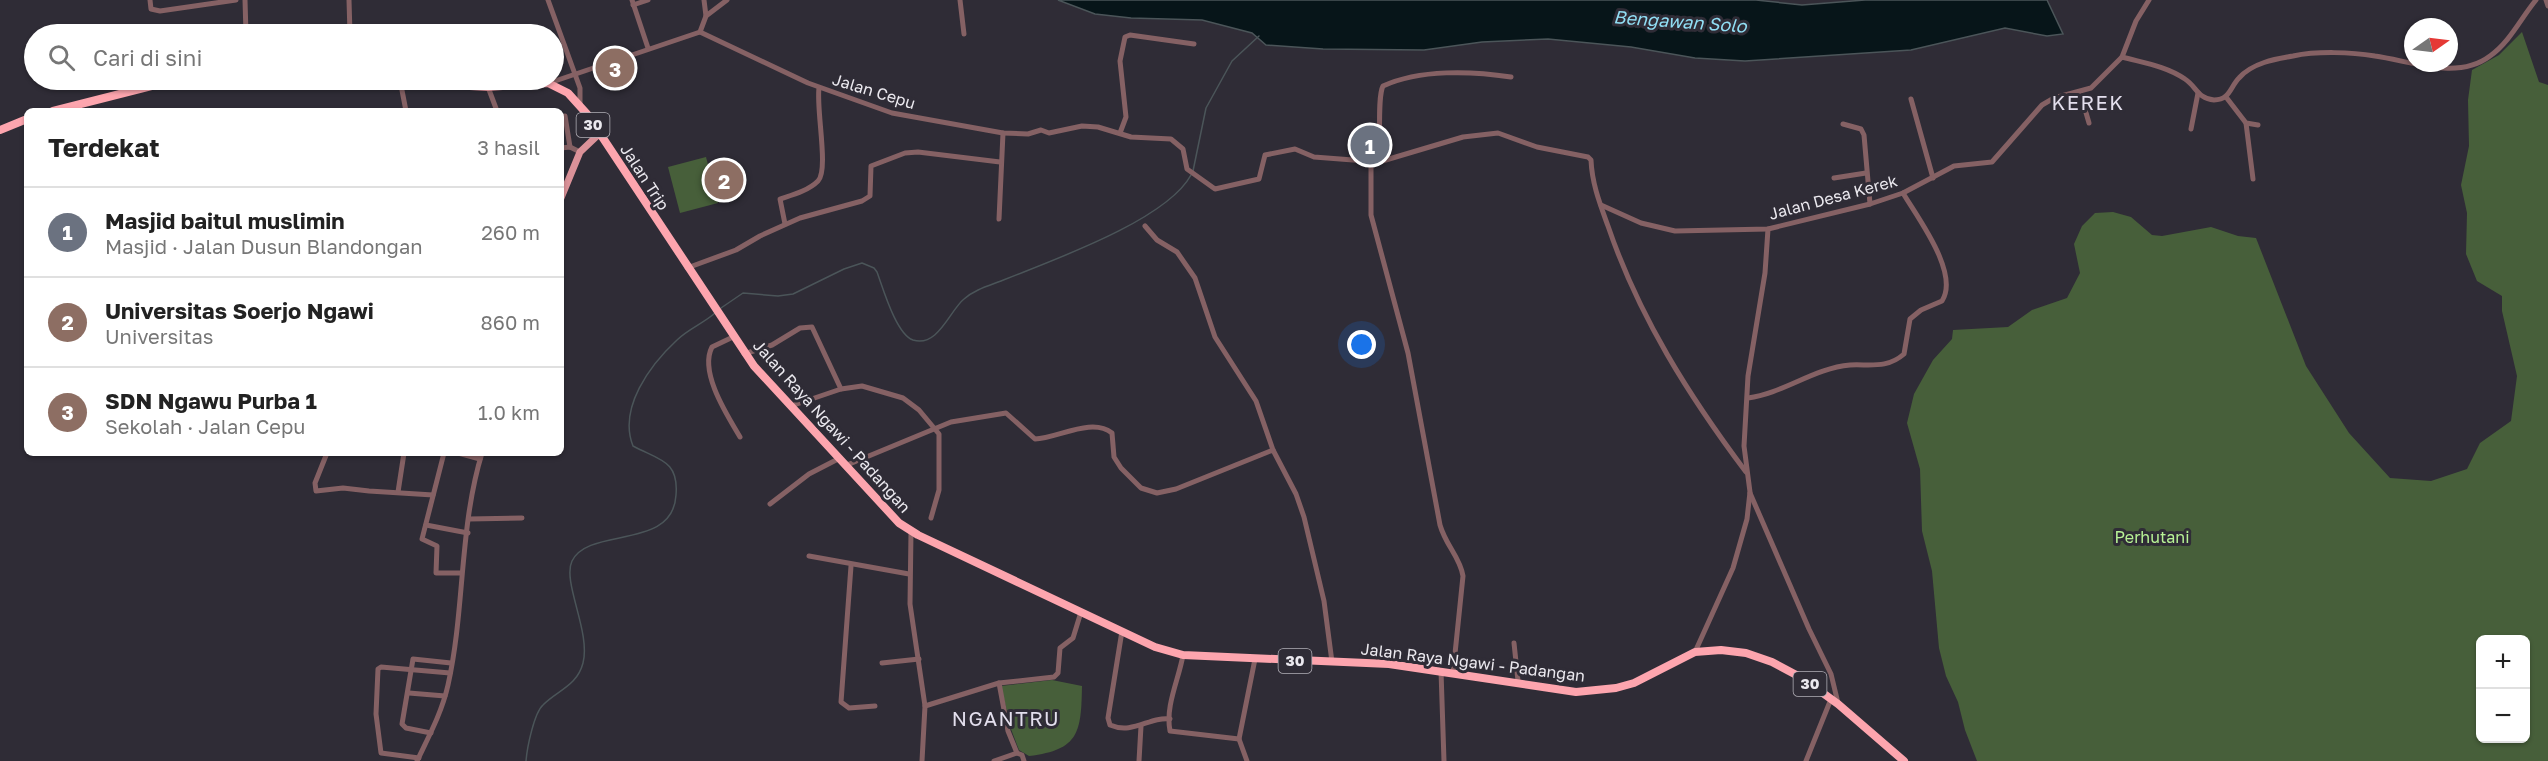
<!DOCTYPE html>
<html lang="id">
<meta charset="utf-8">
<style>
:root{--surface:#fff;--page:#f6f6f6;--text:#222;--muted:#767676;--line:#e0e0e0;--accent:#0b8043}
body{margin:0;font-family:"Golos Text",sans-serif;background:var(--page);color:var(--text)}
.controls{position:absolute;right:18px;bottom:18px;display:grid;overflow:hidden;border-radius:9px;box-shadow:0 2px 4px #0004}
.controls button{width:54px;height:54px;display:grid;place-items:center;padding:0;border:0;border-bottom:2px solid var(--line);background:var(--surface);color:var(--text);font:30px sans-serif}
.compass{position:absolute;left:2404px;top:18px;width:54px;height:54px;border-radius:50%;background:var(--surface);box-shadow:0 2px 4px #0004;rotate:76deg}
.you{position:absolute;left:1362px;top:345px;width:21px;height:21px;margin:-15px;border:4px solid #fff;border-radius:50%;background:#1a73e8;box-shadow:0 0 0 9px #1a73e833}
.badge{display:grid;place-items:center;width:39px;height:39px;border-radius:50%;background:var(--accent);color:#fff;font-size:20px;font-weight:700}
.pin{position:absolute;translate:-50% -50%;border:3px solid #fff;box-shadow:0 2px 6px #0006}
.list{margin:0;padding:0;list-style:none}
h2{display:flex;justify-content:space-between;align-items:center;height:78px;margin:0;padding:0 24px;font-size:26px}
h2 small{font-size:20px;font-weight:400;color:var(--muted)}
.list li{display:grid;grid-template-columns:39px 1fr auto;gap:18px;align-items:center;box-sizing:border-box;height:90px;padding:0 24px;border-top:2px solid var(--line)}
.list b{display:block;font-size:22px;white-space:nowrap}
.list p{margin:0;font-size:20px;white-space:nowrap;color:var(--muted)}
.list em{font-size:20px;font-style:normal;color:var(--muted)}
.icon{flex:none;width:33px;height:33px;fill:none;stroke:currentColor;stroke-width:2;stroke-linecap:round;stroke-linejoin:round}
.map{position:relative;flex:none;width:2548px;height:761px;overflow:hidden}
.search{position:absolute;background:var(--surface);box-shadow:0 2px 4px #0004;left:24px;top:24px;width:540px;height:66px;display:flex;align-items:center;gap:15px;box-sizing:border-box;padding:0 21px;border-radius:33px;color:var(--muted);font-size:22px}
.panel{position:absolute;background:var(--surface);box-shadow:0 2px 4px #0004;left:24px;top:108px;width:540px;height:348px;border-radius:9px}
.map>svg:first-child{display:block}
.green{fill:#475f3a;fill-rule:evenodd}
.water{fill:#071519;stroke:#4b5559;stroke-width:1.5}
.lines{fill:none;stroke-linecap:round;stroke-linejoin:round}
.stream{stroke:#4b5559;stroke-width:1.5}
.minor{stroke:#856164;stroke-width:5}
.major{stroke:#db9299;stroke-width:7}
.highway{stroke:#fda5ae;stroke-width:8}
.labels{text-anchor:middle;stroke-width:6;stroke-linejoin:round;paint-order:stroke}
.shield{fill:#2f2c36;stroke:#b3b0b8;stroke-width:1.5}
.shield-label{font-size:15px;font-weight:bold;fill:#ebe9ef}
.street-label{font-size:16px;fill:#ebe9ef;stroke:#2f2c36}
.park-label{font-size:16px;fill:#b8f396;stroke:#2f2c36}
.water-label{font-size:18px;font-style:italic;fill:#91def4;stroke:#2f2c36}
.quarter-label{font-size:20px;letter-spacing:1.5px;fill:#e3dfed;stroke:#2f2c36}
</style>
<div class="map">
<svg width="2548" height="761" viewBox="0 0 2548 761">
<rect width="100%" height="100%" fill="#2f2c36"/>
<!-- green -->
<g class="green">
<path d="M2522,32L2539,82L2548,85V761H1977L1965,730L1958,702L1946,676L1939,648L1932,571L1922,531L1920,469L1907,423L1914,394L1933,360L1952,339L1953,330L2008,327L2032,310L2067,298L2080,273L2074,244L2082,226L2095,213L2113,212L2131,217L2152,235L2162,236L2211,227L2238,236L2256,238L2306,366L2349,433L2390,478L2431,481L2467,469L2480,443L2511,421L2517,376L2502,311V296L2477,281L2466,254L2467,213L2461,185L2469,146L2468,100L2472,70L2499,55ZM2480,640H2526V738H2480Z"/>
<path d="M706,157L718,203L680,213L668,167Z"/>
<path d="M1052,680L1082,686C1081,731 1080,750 1029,756L1019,750L1011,729L1001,686Z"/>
</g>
<!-- water -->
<path class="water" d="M1058,0H1756L1802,5L1865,0H2047L2063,34L2047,36L2005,28L1911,50L1745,61L1695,58L1631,47L1548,39L1482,42L1424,50L1323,49L1266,45L1252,33L1202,20L1131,18L1095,14Z"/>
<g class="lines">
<!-- stream -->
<g class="stream">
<path d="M1193,171L1206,108L1232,61L1259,36"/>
<path d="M721,308L743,293L778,296L793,294L844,269L862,263L874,268L877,272C883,288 896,334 913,340C938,348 950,310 964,299C974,290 988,286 1001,281C1050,261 1166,221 1191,175"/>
<path d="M526,761C527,748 534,713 543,705C558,690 577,686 583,663C591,632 562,582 572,561C589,526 673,551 676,495C679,460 659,460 633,446C618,408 650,365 677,340C688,329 704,323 715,313"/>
</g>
<!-- minor -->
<g class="minor">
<path d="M150,0L151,9L160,11L236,0"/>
<path d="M245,0L246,34"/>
<path d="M349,0L350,34"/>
<path d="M548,0L580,88V105"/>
<path d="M632,0L648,48"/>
<path d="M704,0L706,16"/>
<path d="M960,0L964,34"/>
<path d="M2546,0L2548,6"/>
<path d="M633,5L648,0"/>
<path d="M700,32L706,16L727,0"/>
<path d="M2122,57L2136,21L2149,0"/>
<path d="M400,80L406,111"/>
<path d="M549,83L700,32L808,83L892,113L1003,133L1028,134L1041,130L1049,133L1082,126L1098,127L1131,137L1171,139L1183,149L1187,169L1215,189L1259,179L1265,155L1295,149L1314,157L1379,162L1463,137L1498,133L1537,147L1588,157L1591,160C1592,184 1600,204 1608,226C1639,317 1689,396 1746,472"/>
<path d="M488,87L497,111"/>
<path d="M2080,92L2089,123"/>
<path d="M2226,97L2246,123L2258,125"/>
<path d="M1911,99L1933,178"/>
<path d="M565,116L570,147"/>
<path d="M2246,123L2253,179"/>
<path d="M1843,124L1861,129L1864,135L1870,204"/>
<path d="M2191,129L2198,93"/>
<path d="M1120,133L1126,117L1120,61L1125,37L1130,35L1194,44"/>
<path d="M561,148L570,147L580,152"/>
<path d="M1371,161V215L1408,353L1440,525C1446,546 1460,557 1463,576L1453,673"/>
<path d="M1379,162C1381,144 1377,97 1383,86C1420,69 1472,71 1511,77"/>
<path d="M1834,178L1866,173"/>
<path d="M1601,205L1641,223L1675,231L1768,229L1870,204L1903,193L1954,166L1992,162L2042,105L2054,98L2091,88L2122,57C2144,63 2166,66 2185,79C2196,86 2198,99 2214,100C2230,100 2230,87 2239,78C2252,63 2275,59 2293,56C2317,51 2351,52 2375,56C2411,61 2457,81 2490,56C2510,42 2521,18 2536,0"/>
<path d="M999,219L1003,133"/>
<path d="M785,224L780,199C792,195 808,191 818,181C829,170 816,110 819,88"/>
<path d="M1145,226L1157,240L1177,252L1195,278L1215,337L1256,401L1273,450L1296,494L1304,517L1324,601L1332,662"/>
<path d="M687,268L736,250L760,236L800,218L862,201L870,196L871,166L905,153L918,152L1000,162"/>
<path d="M733,337L712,347C699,372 727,415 740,437"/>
<path d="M744,354L772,345L800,328L812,327L841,389L862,386L903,398L919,410L939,434V490L931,518"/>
<path d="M1748,398C1784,393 1814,368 1850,365C1870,364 1887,369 1904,354L1910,319L1921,310L1942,301C1960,273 1917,217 1903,193"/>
<path d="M791,406L841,389"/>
<path d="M327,453L315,483L316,491L343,488L369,491L433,495"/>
<path d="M444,453L422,539L437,546L436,573H461"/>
<path d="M458,453L480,459"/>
<path d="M847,465L951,422L1006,413L1035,439C1058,438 1092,417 1112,433L1114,457L1121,468L1141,488L1157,493L1176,489L1273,450"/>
<path d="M398,492L404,453"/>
<path d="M1750,493L1809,629L1831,674L1838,703"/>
<path d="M770,504L809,474L840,458"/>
<path d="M469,519L522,518"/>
<path d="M426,525L468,533"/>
<path d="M911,532L910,604L925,706L922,761"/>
<path d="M809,556L909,574"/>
<path d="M851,566L841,702L849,708L875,706"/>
<path d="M1122,631L1108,718L1110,725C1133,735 1150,716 1170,719"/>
<path d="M1514,643L1518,681"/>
<path d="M1695,652L1733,568L1747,519L1750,492L1744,446L1748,376L1765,273L1768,229"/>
<path d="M1183,655C1179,679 1165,706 1170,731L1239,739"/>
<path d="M882,663L919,659"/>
<path d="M1441,671L1444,761"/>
<path d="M999,683L1008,731L1017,753L1022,755L1024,761"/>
<path d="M409,693L445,696"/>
<path d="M925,706L999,683L1054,677L1058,673L1060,648L1073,638L1081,612"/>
<path d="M431,733L406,728L402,724L413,659L451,663"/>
<path d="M419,758L381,753L376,714L378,669L381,667L450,673"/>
<path d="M417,761C429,736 442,712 448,685C465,609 459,528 482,453"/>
<path d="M994,761L1017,753"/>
<path d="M1139,761L1141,726"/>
<path d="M1247,761L1239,739L1255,659"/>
<path d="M1806,761L1831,699"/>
</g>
<!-- major -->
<path class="major" d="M561,198L580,152L599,134"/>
<!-- highway -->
<g class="highway">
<path d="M404,80L433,84L488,87L548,83L568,93L587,114L754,366L899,523L918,535L1155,647L1183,655L1389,664L1576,692L1616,688L1634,683L1695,652L1721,650L1746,653L1772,662L1802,678L1838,704L1904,761"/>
<path d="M53,111L175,80"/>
<path d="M0,130L27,119"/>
</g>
</g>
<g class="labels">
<!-- shield labels -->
<g class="shield">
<rect x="576.5" y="113" width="33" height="24" rx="4.5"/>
<rect x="1278.5" y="649" width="33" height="24" rx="4.5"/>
<rect x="1793.5" y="672" width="33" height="24" rx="4.5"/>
</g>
<g class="shield-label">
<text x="593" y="130">30</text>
<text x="1295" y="666">30</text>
<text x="1810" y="689">30</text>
</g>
<!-- street labels -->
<g class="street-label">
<text transform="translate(874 91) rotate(17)" y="6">Jalan Cepu</text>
<text transform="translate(645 177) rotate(57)" y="6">Jalan Trip</text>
<text transform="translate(1833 197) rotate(-15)" y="6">Jalan Desa Kerek</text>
<text transform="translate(832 426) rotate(48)" y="6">Jalan Raya Ngawi - Padangan</text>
<text transform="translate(1473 662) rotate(7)" y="6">Jalan Raya Ngawi - Padangan</text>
</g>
<!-- park labels -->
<g class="park-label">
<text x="2152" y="543">Perhutani</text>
</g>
<!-- water labels -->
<g class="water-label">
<text transform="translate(1680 22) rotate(4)" y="6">Bengawan Solo</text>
</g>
<!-- quarter labels -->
<g class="quarter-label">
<text x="2088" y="110">KEREK</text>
<text x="1006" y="726">NGANTRU</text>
</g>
</g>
</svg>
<div class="controls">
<button>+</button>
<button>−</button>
</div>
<svg class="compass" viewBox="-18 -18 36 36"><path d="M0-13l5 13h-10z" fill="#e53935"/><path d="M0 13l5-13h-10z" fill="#767676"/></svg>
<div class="you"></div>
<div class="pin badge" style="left:1370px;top:145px;background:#6b7280">1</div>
<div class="pin badge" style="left:724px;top:180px;background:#8d6e63">2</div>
<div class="pin badge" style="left:615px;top:68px;background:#8d6e63">3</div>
<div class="search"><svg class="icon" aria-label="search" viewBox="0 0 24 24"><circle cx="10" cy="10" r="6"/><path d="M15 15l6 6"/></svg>Cari di sini</div>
<section class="panel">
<h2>Terdekat<small>3 hasil</small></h2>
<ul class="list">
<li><span class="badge" style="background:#6b7280">1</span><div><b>Masjid baitul muslimin</b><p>Masjid · Jalan Dusun Blandongan</p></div><em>260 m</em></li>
<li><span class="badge" style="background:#8d6e63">2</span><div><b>Universitas Soerjo Ngawi</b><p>Universitas</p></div><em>860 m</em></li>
<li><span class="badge" style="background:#8d6e63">3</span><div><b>SDN Ngawu Purba 1</b><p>Sekolah · Jalan Cepu</p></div><em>1.0 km</em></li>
</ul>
</section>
</div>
